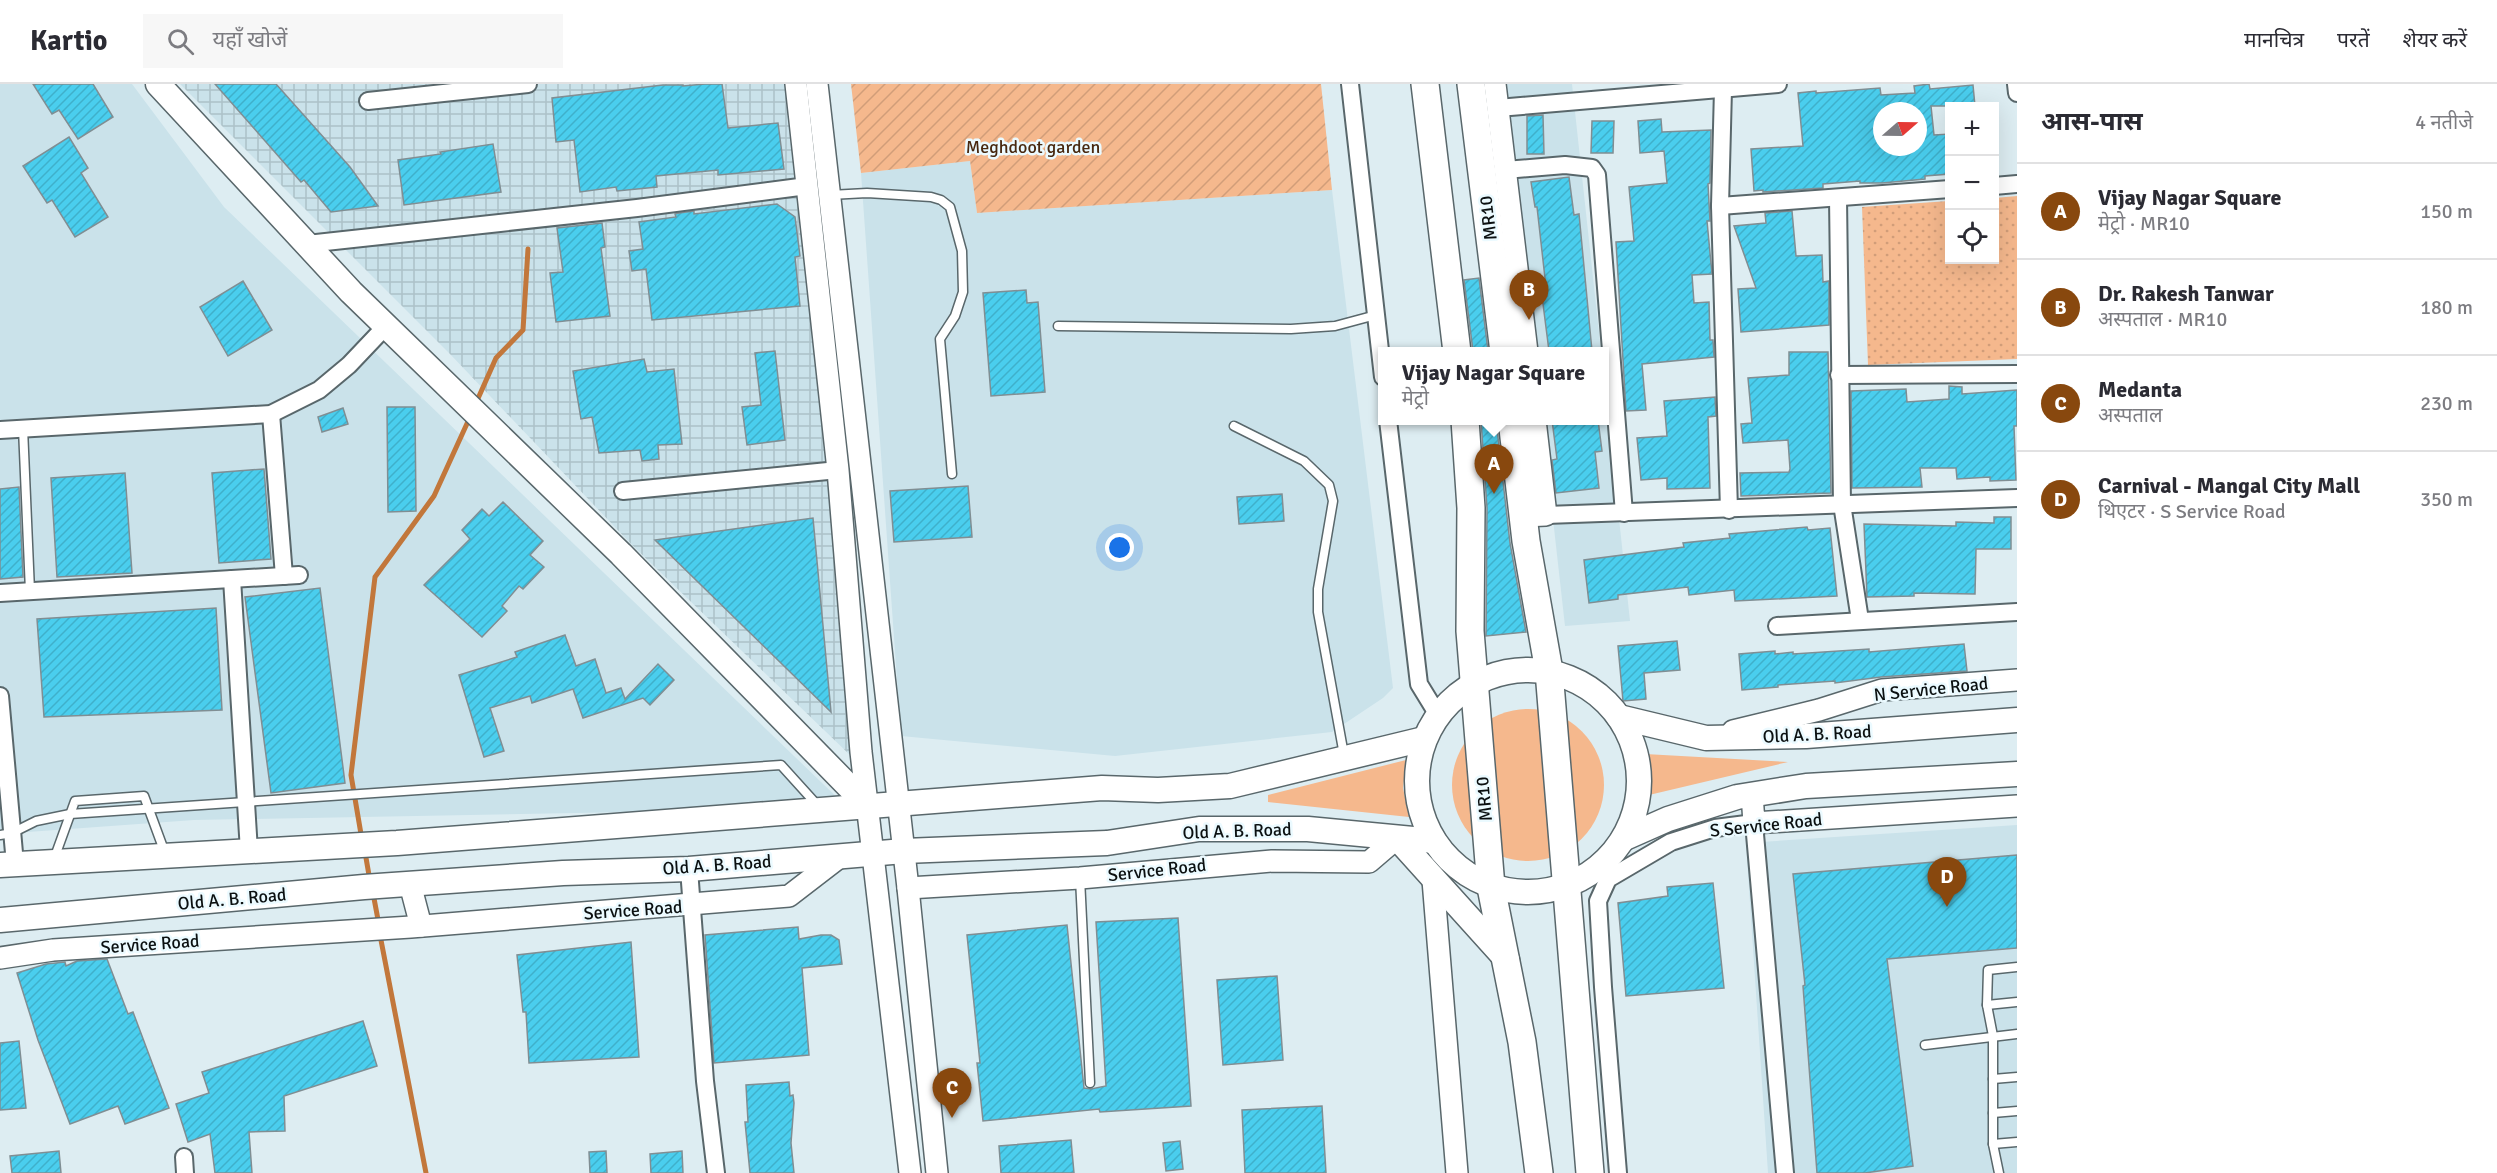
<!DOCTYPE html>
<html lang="hi">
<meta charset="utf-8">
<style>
:root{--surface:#fff;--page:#f7f7f7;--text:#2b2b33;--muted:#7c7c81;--line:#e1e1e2;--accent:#88480e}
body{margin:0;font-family:Signika,"Noto Sans Devanagari",sans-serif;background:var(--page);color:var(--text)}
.controls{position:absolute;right:18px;top:18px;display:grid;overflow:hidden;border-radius:0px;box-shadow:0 6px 24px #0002}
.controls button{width:54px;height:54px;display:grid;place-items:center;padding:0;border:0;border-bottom:2px solid var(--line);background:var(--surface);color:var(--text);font:30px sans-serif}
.compass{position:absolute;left:1873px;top:18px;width:54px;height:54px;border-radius:50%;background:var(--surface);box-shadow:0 6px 24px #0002;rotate:70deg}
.you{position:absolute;left:1120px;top:464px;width:21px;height:21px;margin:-15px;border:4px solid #fff;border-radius:50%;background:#1a73e8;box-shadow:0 0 0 9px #1a73e833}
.badge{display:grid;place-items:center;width:39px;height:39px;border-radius:50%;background:var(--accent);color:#fff;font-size:20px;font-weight:700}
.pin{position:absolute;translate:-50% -50px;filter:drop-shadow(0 2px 3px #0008)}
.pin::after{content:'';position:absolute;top:32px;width:21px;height:18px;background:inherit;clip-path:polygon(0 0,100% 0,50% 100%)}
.popup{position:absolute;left:1378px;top:263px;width:231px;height:78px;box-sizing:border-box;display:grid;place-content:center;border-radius:0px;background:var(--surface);filter:drop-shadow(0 2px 4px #0005);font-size:20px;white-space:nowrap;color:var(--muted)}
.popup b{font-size:22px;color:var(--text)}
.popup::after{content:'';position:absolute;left:50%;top:100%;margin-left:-12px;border:12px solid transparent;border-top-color:var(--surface)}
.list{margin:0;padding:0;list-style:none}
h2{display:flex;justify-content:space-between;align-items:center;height:78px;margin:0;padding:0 24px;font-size:26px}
h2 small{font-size:20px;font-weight:400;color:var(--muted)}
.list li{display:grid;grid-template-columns:39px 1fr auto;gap:18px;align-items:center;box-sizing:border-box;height:96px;padding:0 24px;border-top:2px solid var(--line)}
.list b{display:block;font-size:22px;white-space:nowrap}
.list p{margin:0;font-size:20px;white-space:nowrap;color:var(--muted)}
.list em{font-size:20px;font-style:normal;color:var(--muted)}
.icon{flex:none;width:33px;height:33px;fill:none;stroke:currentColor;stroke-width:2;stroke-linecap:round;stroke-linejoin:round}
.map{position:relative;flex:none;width:2017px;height:1089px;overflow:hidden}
header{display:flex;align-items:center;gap:36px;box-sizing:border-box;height:84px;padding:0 30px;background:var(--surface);border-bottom:2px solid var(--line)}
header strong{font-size:28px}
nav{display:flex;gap:33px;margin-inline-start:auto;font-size:21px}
.search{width:420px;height:54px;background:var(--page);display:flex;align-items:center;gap:15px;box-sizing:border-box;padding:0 21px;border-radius:0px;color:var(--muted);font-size:22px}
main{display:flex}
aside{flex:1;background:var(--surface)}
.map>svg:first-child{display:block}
.built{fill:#cae2ea}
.industrial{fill:url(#industrial-grid)}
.grass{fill:#f5b88d}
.park{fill:url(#park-dots)}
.garden{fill:url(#garden-furrows)}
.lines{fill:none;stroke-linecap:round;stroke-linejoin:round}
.stream{stroke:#c2773b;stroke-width:5}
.building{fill:url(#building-hatch);stroke:#808e93;stroke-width:1.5;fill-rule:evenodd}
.service-casing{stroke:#59676b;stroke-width:11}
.minor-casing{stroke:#59676b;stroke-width:20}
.tertiary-casing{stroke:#59676b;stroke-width:24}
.secondary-casing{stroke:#59676b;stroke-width:27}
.primary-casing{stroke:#59676b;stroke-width:30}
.service{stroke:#fff;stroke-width:8}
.minor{stroke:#fff;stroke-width:16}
.tertiary{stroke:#fff;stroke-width:21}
.secondary{stroke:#fff;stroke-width:24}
.primary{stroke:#fff;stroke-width:27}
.labels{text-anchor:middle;stroke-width:5;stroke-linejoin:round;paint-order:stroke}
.park-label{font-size:18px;fill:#48280f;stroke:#ebfaff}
.street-label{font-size:18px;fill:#0b1011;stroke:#ebfaff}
</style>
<header>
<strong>Kartio</strong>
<div class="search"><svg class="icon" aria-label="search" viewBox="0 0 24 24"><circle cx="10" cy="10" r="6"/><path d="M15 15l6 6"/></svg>यहाँ खोजें</div>
<nav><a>मानचित्र</a><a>परतें</a><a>शेयर करें</a></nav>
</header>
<main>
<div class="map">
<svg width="2017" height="1089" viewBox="0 0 2017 1089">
<defs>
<pattern id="industrial-grid" width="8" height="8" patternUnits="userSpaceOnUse" patternTransform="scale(1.5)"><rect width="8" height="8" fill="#cae2ea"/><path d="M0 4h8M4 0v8" fill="none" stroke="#acc1c8"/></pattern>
<pattern id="park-dots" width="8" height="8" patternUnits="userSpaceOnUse" patternTransform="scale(1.5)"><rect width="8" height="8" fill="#f5b88d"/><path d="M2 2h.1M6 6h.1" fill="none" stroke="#d19d79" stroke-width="1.8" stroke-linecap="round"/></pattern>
<pattern id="garden-furrows" width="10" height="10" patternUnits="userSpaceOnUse" patternTransform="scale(1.5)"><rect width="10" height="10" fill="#f5b88d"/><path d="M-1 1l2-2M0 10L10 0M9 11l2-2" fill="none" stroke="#d19d79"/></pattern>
<pattern id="building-hatch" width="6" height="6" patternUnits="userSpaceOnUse" patternTransform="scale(1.5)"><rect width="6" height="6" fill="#4aceee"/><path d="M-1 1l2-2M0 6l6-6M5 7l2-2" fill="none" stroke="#3fb0cb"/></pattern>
</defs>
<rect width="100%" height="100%" fill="#ddedf2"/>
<!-- built -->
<g class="built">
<path d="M0,0H132L224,123L848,724L194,736L0,750Z"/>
<path d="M1507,0H1572L1601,267H1535Z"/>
<path d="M970,77L977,129L1332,106L1393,604L1383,614L1332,648L1115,672L901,652L861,89Z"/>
<path d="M1605,304L1630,537L1565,542L1542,337L1605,336Z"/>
<path d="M2017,741V1089H1768L1746,759Z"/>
</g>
<!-- industrial -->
<path class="industrial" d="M180,0H787L798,115L838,464L851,672L632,461L450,270Z"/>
<!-- grass -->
<g class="grass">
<circle cx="1528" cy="701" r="76"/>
<path d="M1645,670L1788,678L1649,711Z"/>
<path d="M1406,676L1403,704L1409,733L1268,718V711Z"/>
</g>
<!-- park -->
<path class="park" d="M2017,112V275L1868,281L1862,123L1949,117L1950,176H1994L1995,114Z"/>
<!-- garden -->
<path class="garden" d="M851,0H1321L1332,106L977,129L970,77L861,89Z"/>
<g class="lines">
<!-- stream -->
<g class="stream">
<path d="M476,319L496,274L523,246L528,165"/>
<path d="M362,756L351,691L375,493L434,412L470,333"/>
<path d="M365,768L370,797"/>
<path d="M373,809L379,841"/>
<path d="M380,851L426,1089"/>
</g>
</g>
<!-- building -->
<g class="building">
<path d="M33,0H93L113,33L78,55L59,26L52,30Z"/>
<path d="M215,0H276L350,83L378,122L331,128L304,96L301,98Z"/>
<path d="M705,0H722L728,44L778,39L784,85L718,91V86L656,92L657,103L617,107L616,103L580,108L574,56L556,58L552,14L663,1H683V2Z"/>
<path d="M1929,0L1930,5L1973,1L1975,22H1931L1934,51L1950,50V90L1925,92V95L1882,99H1860V97L1823,100V104L1763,108V106L1754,107L1751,65L1803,62L1798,9L1816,7V9L1880,4L1881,11L1915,9L1914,2ZM1882,27H1918V63H1882Z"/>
<path d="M1543,31L1544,70H1527V32Z"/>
<path d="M1661,35L1662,48L1711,46L1710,99L1708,100L1710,137H1707L1712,190L1692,191L1694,219L1709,218L1710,256H1713L1714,273L1642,280L1646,326L1626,327L1616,158L1634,157L1629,103L1667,99L1664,67L1640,69L1638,37Z"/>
<path d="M1592,37H1614L1613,69H1591Z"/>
<path d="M69,53L88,84L81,89L108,133L75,153L52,116L47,119L23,82Z"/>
<path d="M493,60L501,108L404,121L398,76L441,70L440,68Z"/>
<path d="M1569,93L1574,131L1579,130L1592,267H1549L1542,212H1547L1537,123H1535L1531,98Z"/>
<path d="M777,120L795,133L800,172L795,173L800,222L652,236L646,185L632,187L629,167L643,165L639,138L676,133L675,130L679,129L694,127V130Z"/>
<path d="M1792,127L1796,172L1822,171L1823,198L1829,197V241L1741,248L1738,205L1756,204L1734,142L1766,139L1765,129Z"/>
<path d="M602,139L605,163L601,164L610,232L556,238L550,189L563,188L557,144Z"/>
<path d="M1479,194L1488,267H1473L1464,196Z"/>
<path d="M243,197L272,246L228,272L200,223Z"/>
<path d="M1026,206L1027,219L1038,218L1045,308L991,312L983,209Z"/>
<path d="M775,267L785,356L747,361L742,323L761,321L755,269Z"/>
<path d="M1789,268H1828L1831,409L1741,412L1740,389L1789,388L1790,385L1788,356L1743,359L1741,340L1752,339L1748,294L1789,291Z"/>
<path d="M644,275L647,288L674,285L682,360L658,361L659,375L642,377L640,366L599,369L592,333L581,335L573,287Z"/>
<path d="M1949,302L1962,303V310L2017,306V342H2014L2016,396L1990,397V393L1957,395L1956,384H1920L1922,403L1852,404L1851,307L1906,305L1907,318L1949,315Z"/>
<path d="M1715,313L1716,332L1708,333L1710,404L1667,405V394L1641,396L1637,354L1667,352L1664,317Z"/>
<path d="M387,323H415L416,427L388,428Z"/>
<path d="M343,324L348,340L322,348L318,333Z"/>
<path d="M1481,336H1496L1510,459L1526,548L1486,552L1487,424Z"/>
<path d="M1552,336H1598L1602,367L1595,368L1599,404L1556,409L1552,376L1557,375Z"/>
<path d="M264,385L271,475L219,479L212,389Z"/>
<path d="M125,389L132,489L57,493L51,394Z"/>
<path d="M968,402L972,453L894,458L890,407Z"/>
<path d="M19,403L23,493L0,495V405Z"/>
<path d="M1282,410L1284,437L1239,440L1237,413Z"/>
<path d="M503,418L543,457L530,471L544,483L523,505L519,502L502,522L507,527L482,553L424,501L470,455L462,446L482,425L489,432Z"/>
<path d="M1994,433H2011V465H1976L1975,510L1914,509V512L1867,513L1864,440L1956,442V438L1994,439Z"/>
<path d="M813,434L831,628L655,456Z"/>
<path d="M1807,443L1808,446L1830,444L1837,512L1735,517L1734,506L1689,511L1688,503L1618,511V515L1589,519L1584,476L1684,463L1683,459L1730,454L1729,450Z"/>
<path d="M320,504L345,699L271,709L245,513Z"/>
<path d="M216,524L222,626L44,633L37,535Z"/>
<path d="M565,551L576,582L595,575L606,609L621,604L625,615L658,580L674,596L650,621L643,614L583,634L573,605L532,619L530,612L490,624L504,667L484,673L459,591L517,573L515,568Z"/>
<path d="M1677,557L1680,586L1644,589L1646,615L1623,617L1618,562Z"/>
<path d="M1964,560L1967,587L1881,593L1835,599V597L1778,601V603L1742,606L1739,570L1775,567V570L1793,568V570L1869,565V568Z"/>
<path d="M2017,771V864L1887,875L1913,1082L1865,1089H1817L1803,902L1805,901L1793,790Z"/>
<path d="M1713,799L1724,904L1626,912L1618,819L1668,812L1667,803Z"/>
<path d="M1178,834L1191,1022L1100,1028L1099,1025L983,1037L977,979H980L967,851L1067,841L1084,1004L1091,1005L1106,1002L1096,838Z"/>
<path d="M798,843L799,855L821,851H831L839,856L842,880L802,884L809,971L714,979L705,851Z"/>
<path d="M631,858L639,973L529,979L526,928H523L517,871Z"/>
<path d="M107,875L128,930L133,928L169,1024L125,1040L118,1022L70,1040L38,956L17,889L46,880L65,878L66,882L77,877Z"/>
<path d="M1277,892L1283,976L1223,981L1217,896Z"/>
<path d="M363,937L377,982L284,1012L285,1047L249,1048L252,1089H215L210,1050L188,1058L176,1020L209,1009L202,988Z"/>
<path d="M19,957L26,1024L0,1026V959Z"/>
<path d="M789,998L790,1012L793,1011L794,1019L791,1059L794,1089H750L745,1038H748L746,1001Z"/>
<path d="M1322,1022L1326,1089H1245L1242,1026Z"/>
<path d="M1071,1056L1074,1089H1001L999,1062Z"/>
<path d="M1180,1057L1183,1085L1166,1087L1163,1059Z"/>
<path d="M59,1067L61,1089H12L10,1072Z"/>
<path d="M606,1067L607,1089H590L589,1068Z"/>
<path d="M682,1067L683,1089H651L650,1070Z"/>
</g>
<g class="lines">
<defs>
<g id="service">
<path d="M830,111L867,109L931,113L941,116L950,123L962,167L963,208L955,232L940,255L952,390"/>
<path d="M1058,242L1291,245L1335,242L1376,231"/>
<path d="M1234,342L1304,377L1329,401L1333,417L1318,505V528L1344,671"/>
<path d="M23,344L30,507"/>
<path d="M0,751L12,749L36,737L70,730L781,681L819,723"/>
<path d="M54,775L75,717L144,712L165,769"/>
<path d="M1080,794L1090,999"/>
<path d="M1987,921L2017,918"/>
<path d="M1925,961L2017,950"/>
<path d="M1993,995L2017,993"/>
<path d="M1993,1029L2017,1027"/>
<path d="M1993,1060L2017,1058"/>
<path d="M1999,1089L1993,1060V952L1987,921L1988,886L2017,883"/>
</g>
<g id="minor">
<path d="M1350,0L1383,293"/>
<path d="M2016,0L2017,9"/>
<path d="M1723,5L1720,122L1729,426"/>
<path d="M368,17L528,0"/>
<path d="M1498,24L1778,0"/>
<path d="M1505,86L1565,81L1592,84L1597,91L1624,429"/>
<path d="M1994,102L2017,100"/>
<path d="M1838,114L1842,420L1860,536"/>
<path d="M1720,122L1950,105"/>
<path d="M307,160L637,124L807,102"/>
<path d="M1839,291L2017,290"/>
<path d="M271,330L284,492"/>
<path d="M1388,336L1419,600L1438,631"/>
<path d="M0,346L271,330L319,306L349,281L386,242"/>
<path d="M623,407L838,386"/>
<path d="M1546,431L2017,414"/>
<path d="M232,495L249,767"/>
<path d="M0,509L299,491"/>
<path d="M1777,542L2017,528"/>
<path d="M0,612L15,780"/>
<path d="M689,785L705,997L716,1089"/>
<path d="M184,1073L185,1089"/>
<path d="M1618,1089L1603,903L1598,817L1608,795L1671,758L1715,744L1754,739L1785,1089"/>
</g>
<g id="tertiary">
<path d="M796,0L838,386L861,668L910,1089"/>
<path d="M817,0L908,804L937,1089"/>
<path d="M1495,0L1527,268"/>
<path d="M1523,432L1546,431L1535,336"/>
<path d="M1733,647L1819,626L1882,606L2017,596"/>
<path d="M1752,710L1754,739L2017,722"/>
<path d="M1433,796L1457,1089"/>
<path d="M410,800L421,842"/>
<path d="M908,804L1080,794L1272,777L1369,778L1397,754"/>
<path d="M0,874L53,866L411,843L789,812L841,772"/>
</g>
<g id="secondary">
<path d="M158,0L351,208L621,470L868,722"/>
<circle cx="1528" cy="697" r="111"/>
<path d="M1619,633L1706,654L1806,652L2017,636"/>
<path d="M1397,754L1507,876"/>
<path d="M1625,754L1668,735L1737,713L1806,702L2017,690"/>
<path d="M0,781L397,759L1102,704L1158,706L1230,702L1424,655"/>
<path d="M0,836L364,803L563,789L689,785L904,767L1107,759L1199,745H1308L1434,757"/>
</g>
<g id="primary">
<path d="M1425,0L1457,268"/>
<path d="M1471,0L1504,268"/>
<path d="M1465,336L1471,424L1470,547L1491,803L1522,958L1539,1089"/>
<path d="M1512,336L1526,457L1549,587L1590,1089"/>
</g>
</defs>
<!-- service casing -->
<use href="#service" class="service-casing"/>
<!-- minor casing -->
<use href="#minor" class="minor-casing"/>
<!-- tertiary casing -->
<use href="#tertiary" class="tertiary-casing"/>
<!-- secondary casing -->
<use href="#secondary" class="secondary-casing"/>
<!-- primary casing -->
<use href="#primary" class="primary-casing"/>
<!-- service -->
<use href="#service" class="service"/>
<!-- minor -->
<use href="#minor" class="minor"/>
<!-- tertiary -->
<use href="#tertiary" class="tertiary"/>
<!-- secondary -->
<use href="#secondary" class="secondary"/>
<!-- primary -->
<use href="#primary" class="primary"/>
</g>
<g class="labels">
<!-- park labels -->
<g class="park-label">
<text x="1033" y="69">Meghdoot garden</text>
</g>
<!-- street labels -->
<g class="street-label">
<text transform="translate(1488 134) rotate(-97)" y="6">MR10</text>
<text transform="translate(1931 605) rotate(-6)" y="6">N Service Road</text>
<text transform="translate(1817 650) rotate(-3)" y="6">Old A. B. Road</text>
<text transform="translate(1484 715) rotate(-95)" y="6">MR10</text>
<text transform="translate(1766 741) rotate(-6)" y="6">S Service Road</text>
<text transform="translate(1237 747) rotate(-2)" y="6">Old A. B. Road</text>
<text transform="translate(717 781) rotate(-4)" y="6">Old A. B. Road</text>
<text transform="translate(1157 786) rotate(-6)" y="6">Service Road</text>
<text transform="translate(232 815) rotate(-5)" y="6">Old A. B. Road</text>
<text transform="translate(633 826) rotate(-4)" y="6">Service Road</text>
<text transform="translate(150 860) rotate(-4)" y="6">Service Road</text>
</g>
</g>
</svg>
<div class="controls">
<button>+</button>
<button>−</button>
<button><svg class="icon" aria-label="locate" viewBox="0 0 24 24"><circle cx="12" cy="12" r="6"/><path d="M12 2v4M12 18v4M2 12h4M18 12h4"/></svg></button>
</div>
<svg class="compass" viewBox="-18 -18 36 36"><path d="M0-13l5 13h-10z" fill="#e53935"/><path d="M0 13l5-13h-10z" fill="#7c7c81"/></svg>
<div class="you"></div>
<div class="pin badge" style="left:1494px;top:410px">A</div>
<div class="popup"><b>Vijay Nagar Square</b>मेट्रो</div>
<div class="pin badge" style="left:1529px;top:236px">B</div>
<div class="pin badge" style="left:952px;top:1034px">C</div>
<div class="pin badge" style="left:1947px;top:823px">D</div>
</div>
<aside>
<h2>आस-पास<small>4 नतीजे</small></h2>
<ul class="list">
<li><span class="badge">A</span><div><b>Vijay Nagar Square</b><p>मेट्रो · MR10</p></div><em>150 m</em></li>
<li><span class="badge">B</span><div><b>Dr. Rakesh Tanwar</b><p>अस्पताल · MR10</p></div><em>180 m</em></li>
<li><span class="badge">C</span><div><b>Medanta</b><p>अस्पताल</p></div><em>230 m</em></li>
<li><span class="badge">D</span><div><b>Carnival - Mangal City Mall</b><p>थिएटर · S Service Road</p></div><em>350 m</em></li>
</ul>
</aside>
</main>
